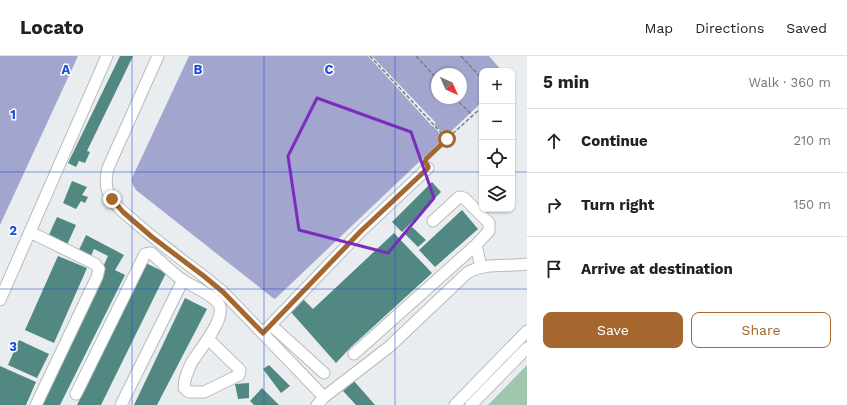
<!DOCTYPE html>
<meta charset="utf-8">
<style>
:root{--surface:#fff;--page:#f6f6f6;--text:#222;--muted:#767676;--line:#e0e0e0;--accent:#a5672d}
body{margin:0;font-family:"Work Sans",sans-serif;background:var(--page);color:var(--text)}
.controls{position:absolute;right:12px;top:12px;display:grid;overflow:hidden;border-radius:8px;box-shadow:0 1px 3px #0004}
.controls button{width:36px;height:36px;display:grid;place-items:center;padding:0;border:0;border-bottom:1px solid var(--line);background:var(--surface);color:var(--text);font:20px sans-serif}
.compass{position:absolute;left:431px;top:12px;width:36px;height:36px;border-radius:50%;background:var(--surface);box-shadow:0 1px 3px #0004;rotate:135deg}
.stop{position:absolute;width:12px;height:12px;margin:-9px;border:3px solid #a5672d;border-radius:50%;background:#fff}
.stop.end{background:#a5672d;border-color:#fff;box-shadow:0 1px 4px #0008}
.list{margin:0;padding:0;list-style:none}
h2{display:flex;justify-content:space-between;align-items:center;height:52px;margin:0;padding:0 16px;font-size:17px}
h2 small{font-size:13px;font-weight:400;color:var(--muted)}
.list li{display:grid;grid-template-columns:26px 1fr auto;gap:12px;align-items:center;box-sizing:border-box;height:64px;padding:0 16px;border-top:1px solid var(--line)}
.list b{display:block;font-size:15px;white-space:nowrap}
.list em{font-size:13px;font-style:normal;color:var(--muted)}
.actions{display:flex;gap:8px;padding:12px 16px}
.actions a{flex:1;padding:9px 0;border:1px solid var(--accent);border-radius:8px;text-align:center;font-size:14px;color:var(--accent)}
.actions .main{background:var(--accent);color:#fff}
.icon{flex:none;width:22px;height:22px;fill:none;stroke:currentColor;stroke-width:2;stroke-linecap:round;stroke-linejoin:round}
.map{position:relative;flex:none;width:527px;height:349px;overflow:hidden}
header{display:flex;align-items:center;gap:24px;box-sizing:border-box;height:56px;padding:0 20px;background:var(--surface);border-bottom:1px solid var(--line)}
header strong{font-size:19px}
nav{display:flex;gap:22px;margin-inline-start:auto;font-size:14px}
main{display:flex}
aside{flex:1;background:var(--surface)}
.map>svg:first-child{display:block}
.green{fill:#a1c5ad}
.water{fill:#a2a5cd;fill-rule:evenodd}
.pier{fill:#e9edef}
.building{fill:#518882}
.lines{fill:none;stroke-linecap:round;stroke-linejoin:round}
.minor-casing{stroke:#b8bbbd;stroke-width:13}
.path{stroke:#7b7e7f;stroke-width:1.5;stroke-dasharray:4 2;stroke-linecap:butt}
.minor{stroke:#fff;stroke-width:11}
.route{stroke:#a5672d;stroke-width:5}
.marked{fill:none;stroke:#7b2cbf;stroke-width:3;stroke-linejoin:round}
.grid{fill:none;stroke:#1d4ed8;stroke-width:1;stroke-opacity:0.55}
.grid-label{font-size:13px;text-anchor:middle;font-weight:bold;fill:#1d4ed8;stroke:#fff;stroke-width:3;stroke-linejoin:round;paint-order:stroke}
</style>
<header>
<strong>Locato</strong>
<nav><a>Map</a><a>Directions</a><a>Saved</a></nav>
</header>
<main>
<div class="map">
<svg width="527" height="349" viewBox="0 0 527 349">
<rect width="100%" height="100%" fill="#e9edef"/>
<!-- green -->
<path class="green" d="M527,309V349H488Z"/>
<!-- water -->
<g class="water">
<path d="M0,0H78L0,169Z"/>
<path d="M189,0H489L502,15H482V46L275,243L273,242L136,134L132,127V122ZM437,18H461V42H437Z"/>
</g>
<!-- pier -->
<path class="pier" d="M368,0H372L436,67L434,68L446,80L444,82L433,70H432Z"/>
<!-- building -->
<g class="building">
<path d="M120,0H133L87,95L90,96L85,107L79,105L76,111L68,107Z"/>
<path d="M72,125L87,131L82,139L88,141L85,147L81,145L76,153L63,147Z"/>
<path d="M432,126L441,136L402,176L392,166Z"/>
<path d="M462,154L478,173L435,211L419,194Z"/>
<path d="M57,161L76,169L66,191L48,181Z"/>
<path d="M412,171L426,184L418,191L405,178Z"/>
<path d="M394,177L432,217L351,291L336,307L290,255L302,242L313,253Z"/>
<path d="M86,179L124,199L115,214L125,219L60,349H41L108,200L94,193L91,200L79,194Z"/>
<path d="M58,200L87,212L54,287L25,274Z"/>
<path d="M146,207L166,217L101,349H77Z"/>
<path d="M185,242L207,253L157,349H134Z"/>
<path d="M19,284L49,298L37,322L8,309Z"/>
<path d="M269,309L290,330L281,337L263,313Z"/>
<path d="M0,310L36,326L26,349H0Z"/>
<path d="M354,325L375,349H356L343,335Z"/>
<path d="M249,327V342L238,343L235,328Z"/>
<path d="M262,332L279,349H254L250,345Z"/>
</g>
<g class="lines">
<defs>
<g id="minor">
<path d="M158,0L108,112C106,120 105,128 108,136C113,149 126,158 136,167C151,180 167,192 182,204C196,214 210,225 223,236L324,341"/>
<path d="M433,165L459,141L464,142L489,167V175L476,189L481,211"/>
<path d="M30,176L95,208L99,213L97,221L36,349"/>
<path d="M0,244L107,0"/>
<path d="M271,269L324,317"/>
<path d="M263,277L361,175L428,112"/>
<path d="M354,298L476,189"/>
<path d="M76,338L145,198L151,197C162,206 173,218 184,225C194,231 211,238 218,247C229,260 199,294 192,306C188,314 184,322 184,332L189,336H204L239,319L240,314L237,311L208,283"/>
<path d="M121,349L183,224"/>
<path d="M317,349L324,341L389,291L467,217C485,206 507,211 527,208"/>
<path d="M455,349L527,275"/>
<path d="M471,349L527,292"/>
</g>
</defs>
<!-- minor casing -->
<use href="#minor" class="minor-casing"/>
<!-- path -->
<g class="path">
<path d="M370,0L447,83"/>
<path d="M416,0L437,23"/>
<path d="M461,0L482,23"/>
<path d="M455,42L472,59"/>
<path d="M426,102L482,51"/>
</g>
<!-- minor -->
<use href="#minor" class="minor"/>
</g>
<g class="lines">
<!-- route -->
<path class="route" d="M112,143L123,156L152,181L205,221L223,236L263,277L361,175L428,112V110L425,106L426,103L447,83"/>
</g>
<!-- marked area -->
<path class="marked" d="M317,42L411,76L434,142L388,197L299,174L288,100Z"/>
<!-- grid -->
<path class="grid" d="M132,0V349M264,0V349M395,0V349M0,116H482M512,116H527M0,233H527"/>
<g class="grid-label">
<text x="66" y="18">A</text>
<text x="198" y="18">B</text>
<text x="329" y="18">C</text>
<text x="13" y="63">1</text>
<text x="13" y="179">2</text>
<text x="13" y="295">3</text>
</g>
</svg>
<div class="controls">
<button>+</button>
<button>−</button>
<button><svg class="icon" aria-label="locate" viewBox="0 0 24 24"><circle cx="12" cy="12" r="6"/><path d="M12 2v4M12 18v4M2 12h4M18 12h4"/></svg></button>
<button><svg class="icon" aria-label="layers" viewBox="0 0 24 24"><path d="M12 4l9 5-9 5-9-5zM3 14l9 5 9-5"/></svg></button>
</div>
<svg class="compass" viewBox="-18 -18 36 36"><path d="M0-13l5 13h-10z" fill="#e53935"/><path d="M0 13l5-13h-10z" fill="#767676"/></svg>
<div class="stop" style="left:447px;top:83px"></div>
<div class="stop end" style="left:112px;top:143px"></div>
</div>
<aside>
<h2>5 min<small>Walk · 360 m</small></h2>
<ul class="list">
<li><svg class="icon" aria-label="ahead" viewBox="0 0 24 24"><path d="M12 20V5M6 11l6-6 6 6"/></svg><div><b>Continue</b></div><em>210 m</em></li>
<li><svg class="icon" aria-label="right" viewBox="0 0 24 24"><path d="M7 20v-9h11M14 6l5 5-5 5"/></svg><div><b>Turn right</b></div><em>150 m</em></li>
<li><svg class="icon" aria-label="arrive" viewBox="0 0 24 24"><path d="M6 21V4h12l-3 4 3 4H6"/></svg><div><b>Arrive at destination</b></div></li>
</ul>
<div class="actions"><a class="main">Save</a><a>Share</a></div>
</aside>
</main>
